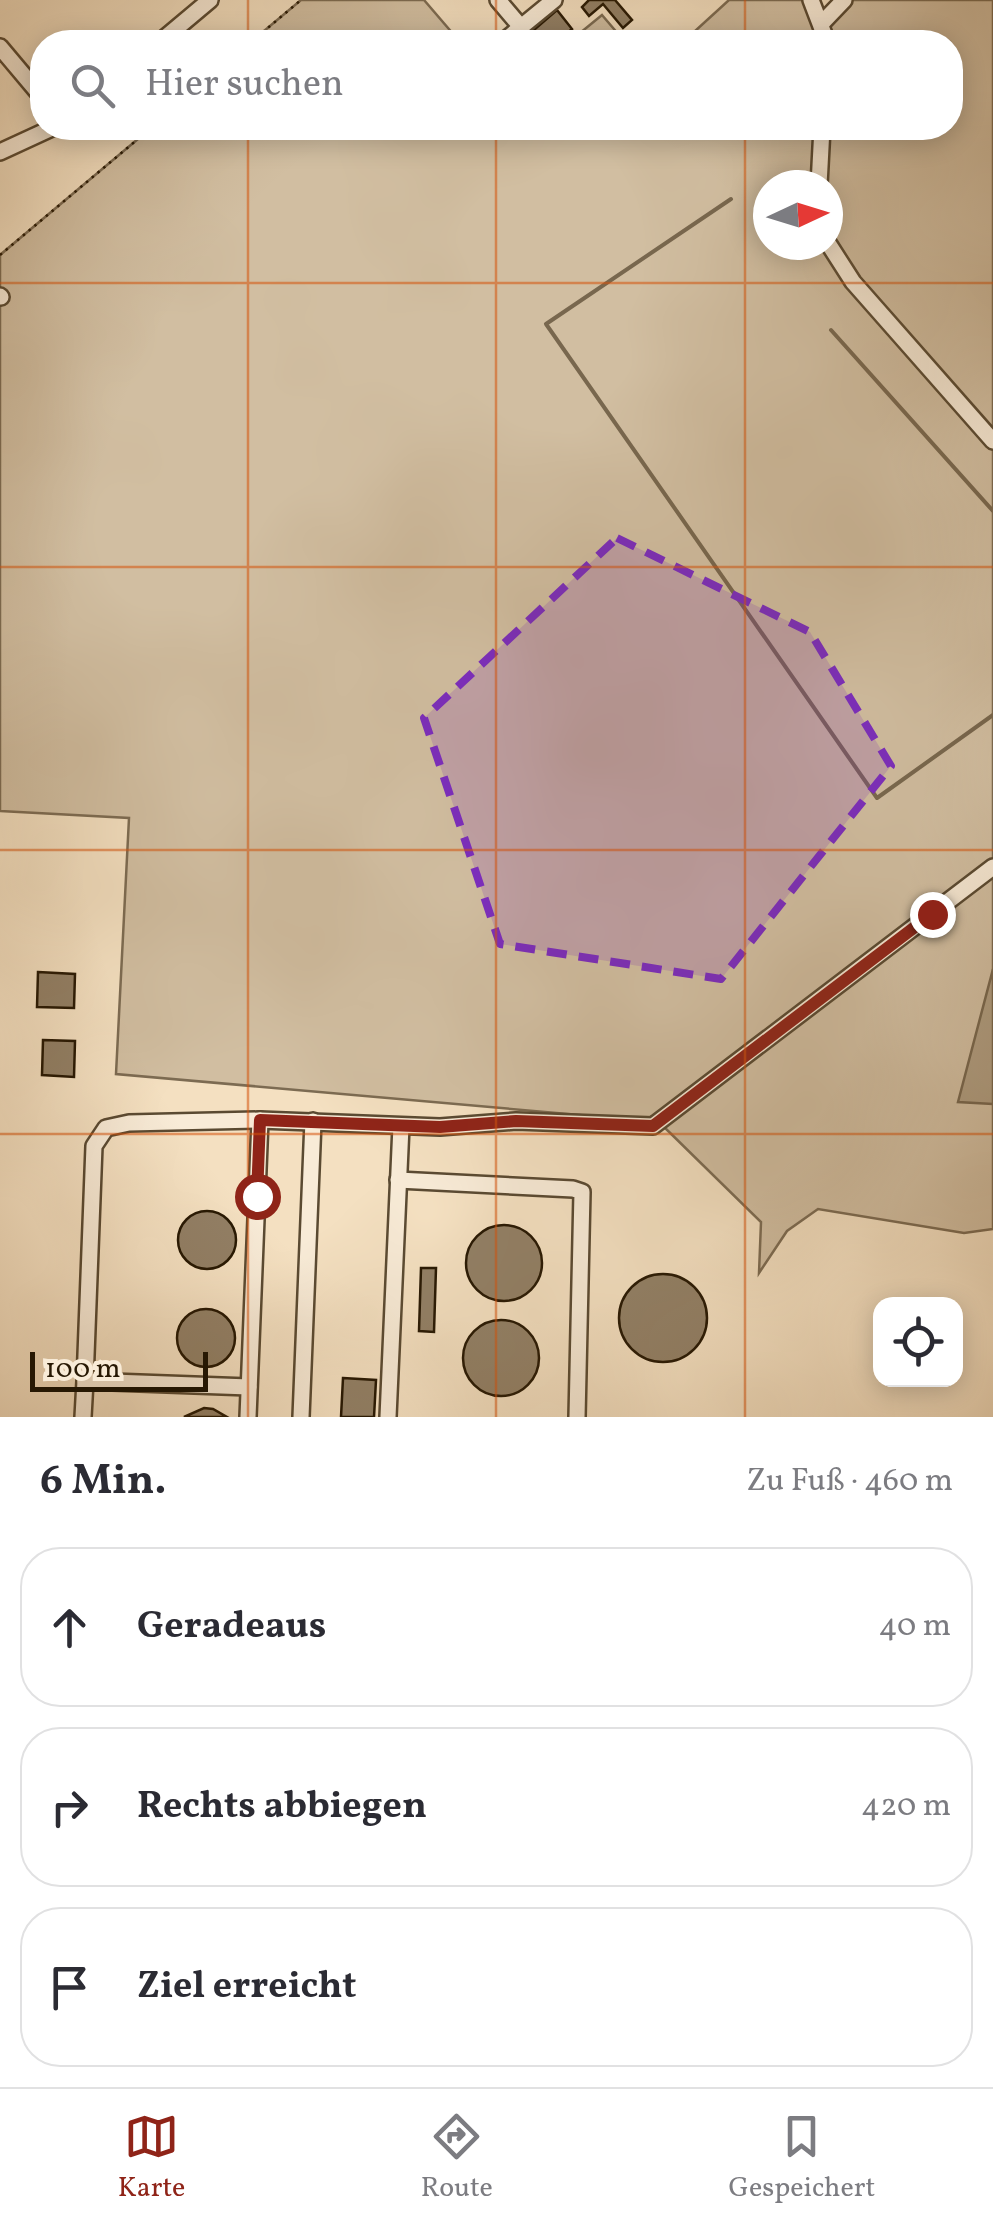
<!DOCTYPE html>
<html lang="de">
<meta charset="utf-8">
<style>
:root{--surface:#fff;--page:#f2f2f3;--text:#2b2b33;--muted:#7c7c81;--line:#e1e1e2;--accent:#8f2418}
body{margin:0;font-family:Vollkorn,serif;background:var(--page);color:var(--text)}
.controls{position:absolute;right:30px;bottom:30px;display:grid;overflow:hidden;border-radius:20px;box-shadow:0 5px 25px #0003}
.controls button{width:90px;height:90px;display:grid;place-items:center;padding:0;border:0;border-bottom:2px solid var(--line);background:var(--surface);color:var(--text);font:50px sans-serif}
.compass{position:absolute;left:753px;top:170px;width:90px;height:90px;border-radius:50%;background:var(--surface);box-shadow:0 5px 25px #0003;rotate:86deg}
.scale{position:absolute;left:30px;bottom:25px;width:178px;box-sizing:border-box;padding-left:10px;border:5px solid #271803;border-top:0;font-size:28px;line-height:35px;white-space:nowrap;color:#271803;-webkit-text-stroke:8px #f8ebd7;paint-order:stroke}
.stop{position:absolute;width:30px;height:30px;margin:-22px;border:8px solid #8f2418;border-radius:50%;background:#fff}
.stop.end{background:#8f2418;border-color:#fff;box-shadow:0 2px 10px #0008}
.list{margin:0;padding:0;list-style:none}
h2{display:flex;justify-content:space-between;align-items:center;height:130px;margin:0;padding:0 40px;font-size:42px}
h2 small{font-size:32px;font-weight:400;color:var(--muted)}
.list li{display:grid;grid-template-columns:65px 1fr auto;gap:30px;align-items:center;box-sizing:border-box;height:160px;margin:0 20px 20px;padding:0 20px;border:2px solid var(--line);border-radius:40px}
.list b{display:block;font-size:38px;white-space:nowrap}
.list em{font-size:32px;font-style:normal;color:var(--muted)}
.icon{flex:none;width:55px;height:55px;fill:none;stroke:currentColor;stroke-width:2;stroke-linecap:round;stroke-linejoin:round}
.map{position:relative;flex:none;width:993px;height:1417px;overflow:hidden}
.search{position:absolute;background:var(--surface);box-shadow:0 5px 25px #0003;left:30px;right:30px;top:30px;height:110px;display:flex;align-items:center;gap:25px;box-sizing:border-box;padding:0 35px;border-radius:40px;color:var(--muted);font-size:38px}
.sheet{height:670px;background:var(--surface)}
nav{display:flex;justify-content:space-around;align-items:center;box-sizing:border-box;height:140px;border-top:2px solid var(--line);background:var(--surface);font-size:28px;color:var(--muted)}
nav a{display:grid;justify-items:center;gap:5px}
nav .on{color:var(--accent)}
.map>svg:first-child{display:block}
.green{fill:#d1bea1;stroke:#7c6b52;stroke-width:2.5;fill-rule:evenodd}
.water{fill:#ae9c80;stroke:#78674e;stroke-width:2.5}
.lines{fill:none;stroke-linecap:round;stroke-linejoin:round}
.stream{stroke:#78674e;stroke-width:4}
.building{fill:#928066;stroke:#271803;stroke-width:2.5}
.minor-casing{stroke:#5a4a32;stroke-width:20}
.path{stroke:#271803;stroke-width:2.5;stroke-dasharray:2.5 5;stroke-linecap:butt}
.minor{stroke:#f8ebd7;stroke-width:15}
.route{stroke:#8f2418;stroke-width:12}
.marked{fill:#7b2cbf;fill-opacity:0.2;stroke:#7b2cbf;stroke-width:8;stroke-dasharray:20 12;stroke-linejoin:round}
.grid{fill:none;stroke:#d5520b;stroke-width:2.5;stroke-opacity:0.55}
</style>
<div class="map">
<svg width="993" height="1417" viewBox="0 0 993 1417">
<rect width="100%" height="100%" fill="#f4e0c1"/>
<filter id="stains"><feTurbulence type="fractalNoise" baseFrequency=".002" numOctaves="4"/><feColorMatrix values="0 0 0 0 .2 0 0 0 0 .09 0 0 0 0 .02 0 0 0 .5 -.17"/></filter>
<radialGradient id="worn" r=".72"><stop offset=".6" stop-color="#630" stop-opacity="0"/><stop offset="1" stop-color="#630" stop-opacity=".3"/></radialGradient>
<!-- green -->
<g class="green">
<path d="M301,0H424L460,42H251Z"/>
<path d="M729,0H805L822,23L844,0H993V1229L964,1233L818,1209L787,1231L759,1273L761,1222L659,1122L116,1074L129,818L0,811V255L151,128H950V42H683ZM768,185H828V245H768Z"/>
<path d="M602,15L625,42H569Z"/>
</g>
<!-- water -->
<path class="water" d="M993,969V1104L958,1102Z"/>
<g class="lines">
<!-- stream -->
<g class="stream">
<path d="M731,199L546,324L877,798L993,715"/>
<path d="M831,330L993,511"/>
</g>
</g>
<!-- building -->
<g class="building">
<path d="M589,0H615L632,20L623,28L603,4L589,16L582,7Z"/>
<path d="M557,10L572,29L556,42H535L528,35Z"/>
<path d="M38,972L75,974L74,1008L37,1007Z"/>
<path d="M43,1040L75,1041L74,1077L42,1075Z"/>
<circle cx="207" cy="1240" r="29"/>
<circle cx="504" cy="1263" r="38"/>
<path d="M421,1268H436L434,1332L419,1331Z"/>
<circle cx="663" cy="1318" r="44"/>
<circle cx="206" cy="1338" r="29"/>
<circle cx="501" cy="1358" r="38"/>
<path d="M343,1378L376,1380L374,1417H341Z"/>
<path d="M204,1408L213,1409L227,1417H184Z"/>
</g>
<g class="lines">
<defs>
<g id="minor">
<path d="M498,0L521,27L554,0"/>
<path d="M811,0L827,42"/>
<path d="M822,23L844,0"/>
<path d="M160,42L210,0"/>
<path d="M503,42L521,27"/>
<path d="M0,47L42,97"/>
<path d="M0,152L52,128"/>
<path d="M819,185L822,128"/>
<path d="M828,243L853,282L993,441"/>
<path d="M0,296L1,297"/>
<path d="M398,1180L573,1189L582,1192L577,1417"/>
<path d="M249,1387L85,1381L94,1146L106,1128L129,1123L260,1120L440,1127L516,1121L653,1126L993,867"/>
<path d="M83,1417L85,1381"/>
<path d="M248,1417L260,1120"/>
<path d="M301,1417L313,1121"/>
<path d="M388,1417L401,1126"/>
</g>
</defs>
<!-- minor casing -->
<use href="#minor" class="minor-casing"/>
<!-- path -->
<g class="path">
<path d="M251,42L301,0"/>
<path d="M0,255L151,128"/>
</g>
<!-- minor -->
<use href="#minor" class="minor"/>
</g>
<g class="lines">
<!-- route -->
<path class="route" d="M257,1196L260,1120L440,1127L516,1121L653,1126L932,914"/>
</g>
<!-- marked area -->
<path class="marked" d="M617,538L810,632L891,766L721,979L500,944L424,718Z"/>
<!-- grid -->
<path class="grid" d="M248,0V42M496,0V42M745,0V42M248,128V1417M496,128V1417M745,128V1417M0,283H993M0,567H993M0,850H993M0,1134H993"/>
<rect width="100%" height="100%" filter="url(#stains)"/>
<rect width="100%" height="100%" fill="url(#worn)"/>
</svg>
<div class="controls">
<button><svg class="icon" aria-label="locate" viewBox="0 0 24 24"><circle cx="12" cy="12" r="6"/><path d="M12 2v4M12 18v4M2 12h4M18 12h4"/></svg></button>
</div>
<svg class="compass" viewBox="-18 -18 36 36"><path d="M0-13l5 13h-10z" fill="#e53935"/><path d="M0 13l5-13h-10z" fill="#7c7c81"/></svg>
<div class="scale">100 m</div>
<div class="stop" style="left:257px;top:1196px"></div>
<div class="stop end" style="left:932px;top:914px"></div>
<div class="search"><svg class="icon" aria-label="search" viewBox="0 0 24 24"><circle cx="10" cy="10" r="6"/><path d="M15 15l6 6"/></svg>Hier suchen</div>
</div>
<section class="sheet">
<h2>6 Min.<small>Zu Fuß · 460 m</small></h2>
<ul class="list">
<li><svg class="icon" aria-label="ahead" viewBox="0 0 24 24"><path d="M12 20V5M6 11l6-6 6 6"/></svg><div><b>Geradeaus</b></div><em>40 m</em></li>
<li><svg class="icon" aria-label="right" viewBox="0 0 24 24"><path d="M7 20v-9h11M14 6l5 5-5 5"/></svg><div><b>Rechts abbiegen</b></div><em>420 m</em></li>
<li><svg class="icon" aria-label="arrive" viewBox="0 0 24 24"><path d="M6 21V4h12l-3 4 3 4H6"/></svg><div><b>Ziel erreicht</b></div></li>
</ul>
</section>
<nav>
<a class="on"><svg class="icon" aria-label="map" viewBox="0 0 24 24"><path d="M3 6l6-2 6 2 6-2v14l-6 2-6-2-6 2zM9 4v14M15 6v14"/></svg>Karte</a>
<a><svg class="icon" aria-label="directions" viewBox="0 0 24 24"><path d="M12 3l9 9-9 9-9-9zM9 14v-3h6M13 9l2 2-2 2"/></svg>Route</a>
<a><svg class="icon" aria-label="saved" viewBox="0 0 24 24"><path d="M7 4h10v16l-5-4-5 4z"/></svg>Gespeichert</a>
</nav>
